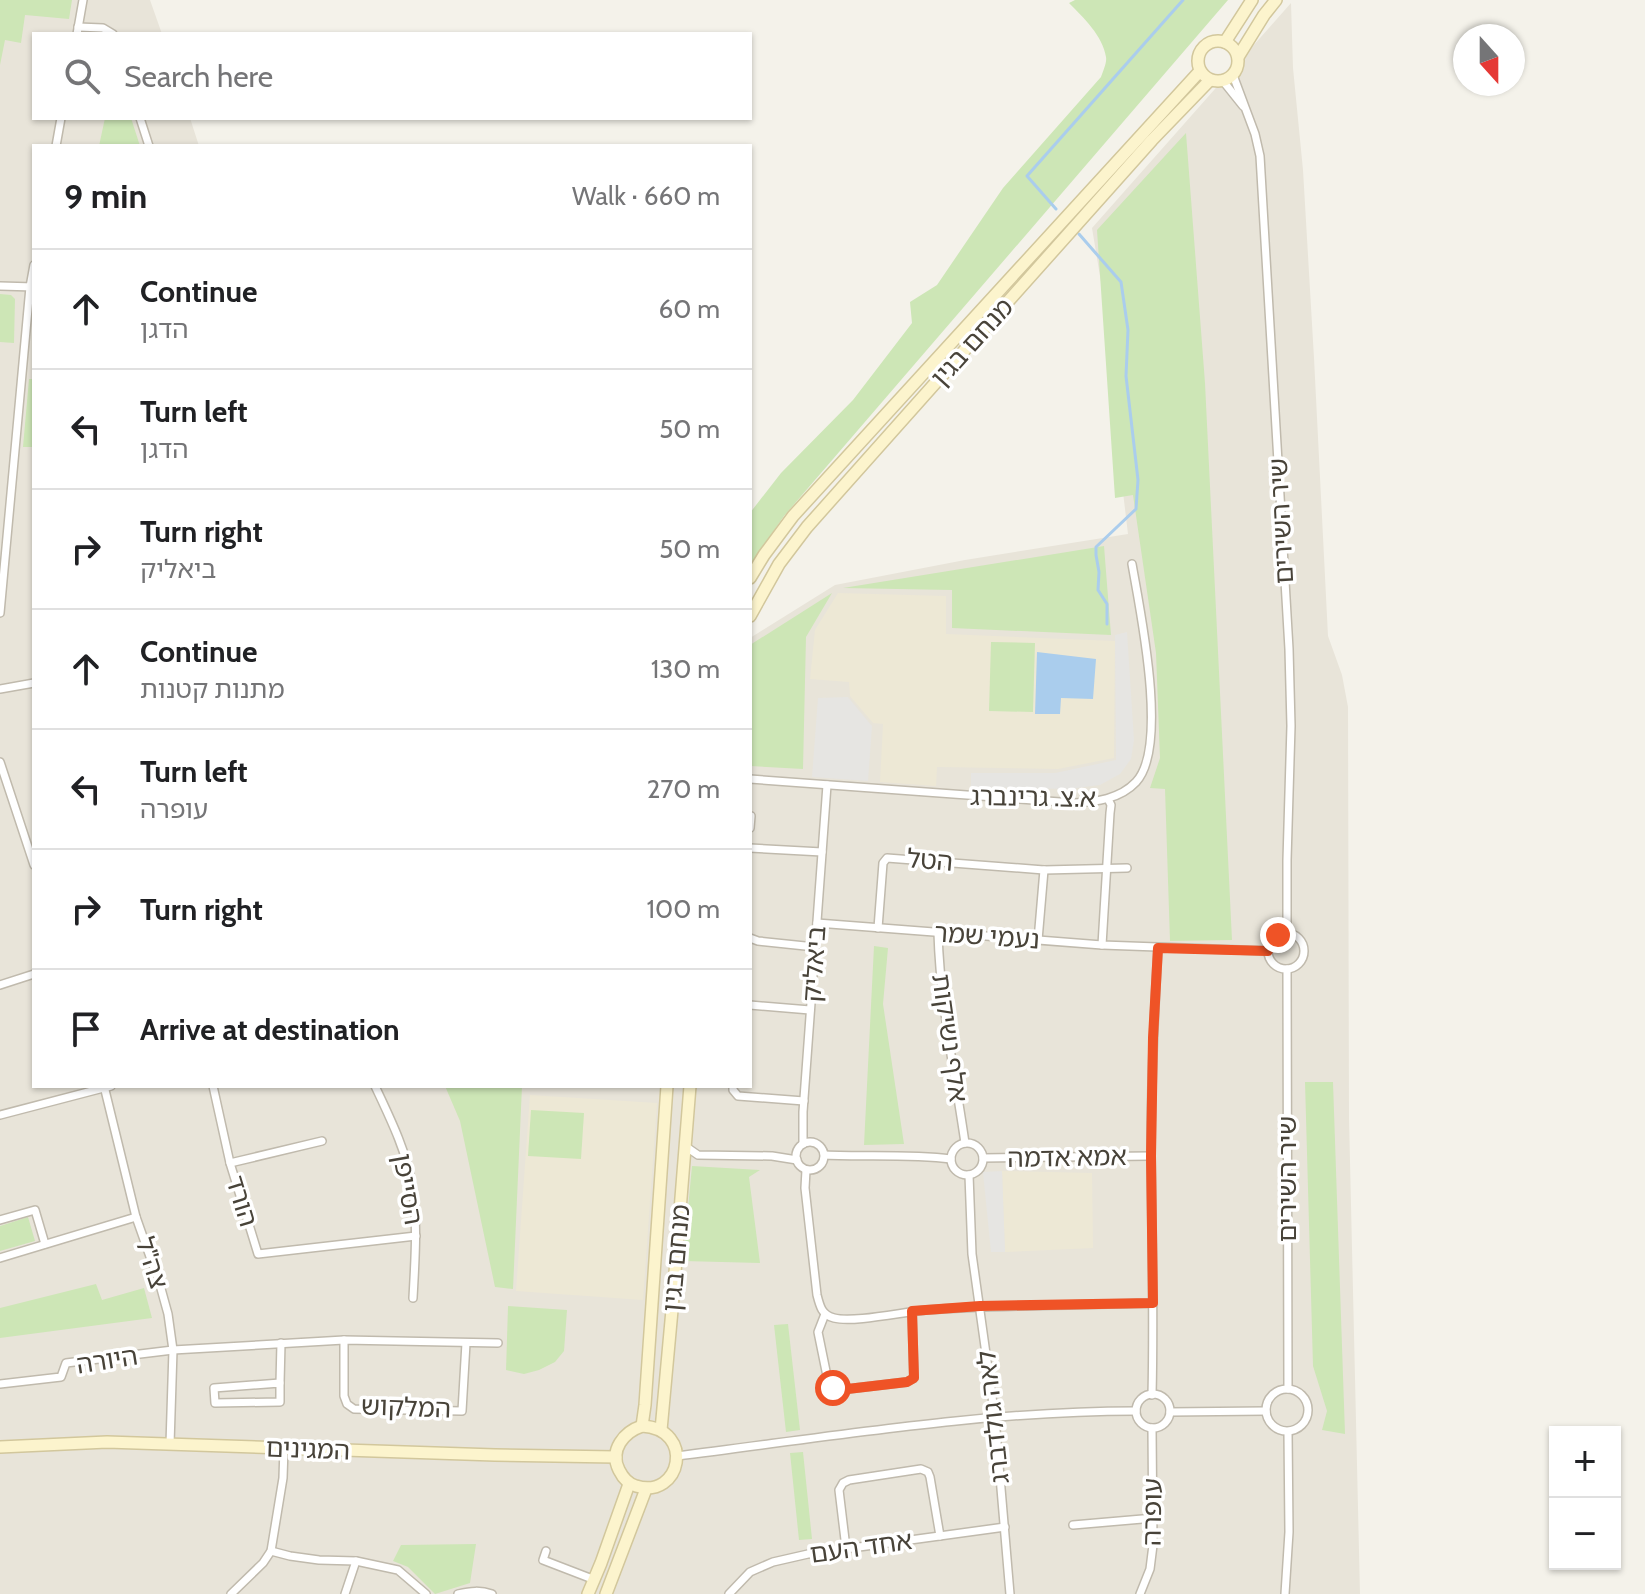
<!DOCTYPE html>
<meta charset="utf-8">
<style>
:root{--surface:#fff;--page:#f2f2f2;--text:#202124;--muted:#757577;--line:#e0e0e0}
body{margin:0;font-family:Cabin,"Noto Sans Hebrew",sans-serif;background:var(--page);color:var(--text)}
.controls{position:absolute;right:24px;bottom:24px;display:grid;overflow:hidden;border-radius:0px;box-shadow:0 2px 6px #0004}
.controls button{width:72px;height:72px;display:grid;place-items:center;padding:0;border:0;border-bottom:2px solid var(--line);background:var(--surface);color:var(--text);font:40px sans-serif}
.compass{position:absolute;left:1453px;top:24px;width:72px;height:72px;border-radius:50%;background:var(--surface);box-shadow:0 2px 6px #0004;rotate:159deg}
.stop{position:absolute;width:24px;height:24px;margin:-18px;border:6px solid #ef5326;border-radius:50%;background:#fff}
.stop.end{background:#ef5326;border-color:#fff;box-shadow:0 2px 8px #0008}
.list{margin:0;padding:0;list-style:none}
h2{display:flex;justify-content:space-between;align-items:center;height:104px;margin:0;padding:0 32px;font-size:34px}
h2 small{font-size:26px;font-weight:400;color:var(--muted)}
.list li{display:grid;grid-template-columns:52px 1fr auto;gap:24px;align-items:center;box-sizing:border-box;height:120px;padding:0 32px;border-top:2px solid var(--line)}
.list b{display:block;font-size:30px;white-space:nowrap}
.list p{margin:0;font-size:26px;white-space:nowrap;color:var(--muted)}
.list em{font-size:26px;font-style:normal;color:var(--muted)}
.icon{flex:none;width:44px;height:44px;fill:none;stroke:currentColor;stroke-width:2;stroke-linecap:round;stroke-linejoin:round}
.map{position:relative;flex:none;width:1645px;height:1594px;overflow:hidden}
.search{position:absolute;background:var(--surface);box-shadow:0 2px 6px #0004;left:32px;top:32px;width:720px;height:88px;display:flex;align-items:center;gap:20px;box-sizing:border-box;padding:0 28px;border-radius:0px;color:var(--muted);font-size:30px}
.panel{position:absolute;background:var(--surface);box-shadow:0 2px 6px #0004;left:32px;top:144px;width:720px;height:944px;border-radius:0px}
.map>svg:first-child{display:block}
.residential{fill:#e8e4d9}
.education{fill:#ede8d5}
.green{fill:#cde6b6}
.parking{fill:#e6e5e2}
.water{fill:#aacded}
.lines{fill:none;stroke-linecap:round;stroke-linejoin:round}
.stream{stroke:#aacded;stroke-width:3}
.street-casing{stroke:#c0baad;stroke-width:10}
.secondary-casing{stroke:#d2c79c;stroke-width:14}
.street{stroke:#fff;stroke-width:7}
.secondary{stroke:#fcf4cd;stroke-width:11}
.route{stroke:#ef5326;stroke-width:10}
.labels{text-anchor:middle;stroke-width:7;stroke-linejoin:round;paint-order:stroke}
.street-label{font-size:26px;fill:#484339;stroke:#fff}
</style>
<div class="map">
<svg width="1645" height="1594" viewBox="0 0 1645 1594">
<rect width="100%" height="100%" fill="#f4f2ea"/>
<!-- residential -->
<path class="residential" d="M0,0H150L162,34H34V118H190L199,146H34V1086H750V638L835,585L965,560L1128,534L1114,417L1106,312L1092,228L1291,3L1293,68L1303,170L1314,358L1328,636L1342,675L1348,707L1349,1118L1360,1594H0Z"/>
<!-- education -->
<g class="education">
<path d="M838,593L946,596V634L1115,641L1114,758L1058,769L937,767L936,786L880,782L883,724L873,723L850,696L849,682L810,679L815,630Z"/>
<path d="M530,1095L657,1103L643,1300L516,1291Z"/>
<path d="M1002,1171L1092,1173L1093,1248L1005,1252Z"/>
</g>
<!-- green -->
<g class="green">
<path d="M0,0H72L69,19L25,15L21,43L5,40L0,65Z"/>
<path d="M1075,0H1228L784,516L750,565V513L753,509L781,473L853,400L912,323L910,302L937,285L1003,188L1101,77C1103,71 1107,63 1106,57C1103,36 1083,17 1069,3Z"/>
<path d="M105,118H131L140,146H99Z"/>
<path d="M1186,133L1205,383L1232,940L1170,941L1165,789L1150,788L1160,758L1156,653L1133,495L1115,498L1097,230Z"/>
<path d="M0,294L11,295L15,299L14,343L0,342Z"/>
<path d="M29,379H34V447H23Z"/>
<path d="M1104,546L1111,635L952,628V590L843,588Z"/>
<path d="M832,593L806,637L803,769L750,766V645Z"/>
<path d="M991,642L1035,643L1033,712L989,711Z"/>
<path d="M874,946L888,948L883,1004L904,1144L864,1145Z"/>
<path d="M1305,1082H1333L1345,1434L1322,1430L1327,1411L1313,1366Z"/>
<path d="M445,1086H522L513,1289L495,1287L460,1121Z"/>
<path d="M531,1110L584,1113L581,1159L528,1156Z"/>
<path d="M692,1166L760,1170L749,1177L760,1263L683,1261Z"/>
<path d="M28,1217L35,1241L0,1251V1226Z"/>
<path d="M96,1284L102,1300L144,1288L152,1318L0,1338V1308Z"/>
<path d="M508,1306L567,1310L564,1351L555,1362L539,1370L524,1374L506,1370Z"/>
<path d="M788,1324L800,1430L786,1432L774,1325Z"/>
<path d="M803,1452L812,1539L799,1540L790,1453Z"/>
<path d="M476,1544L470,1583L435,1594L408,1567L393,1561L401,1545Z"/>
</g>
<!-- parking -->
<g class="parking">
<path d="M1127,632L1134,740L1131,759L1120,774L1100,785L1069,789L971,787V773H1055L1116,760L1115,635Z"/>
<path d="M848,697L872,726L868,781L812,777L818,698Z"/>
<path d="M1002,1171L1005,1252H991L983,1172Z"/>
</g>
<!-- water -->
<path class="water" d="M1037,652L1096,659L1093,699L1061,698L1060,714H1035Z"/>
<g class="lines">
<!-- stream -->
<g class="stream">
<path d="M1056,209L1027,176L1183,0"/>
<path d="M1079,234L1121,282L1128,330L1126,376L1138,480L1136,509L1096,547V555L1099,572L1098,590L1107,604V624"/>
</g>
<defs>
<g id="street">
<path d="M78,27L103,28L113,34"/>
<path d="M77,34L83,0"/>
<path d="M1233,75L1255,134L1260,156L1289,649L1291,726L1287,860V933"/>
<path d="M1223,81L1243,106"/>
<path d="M140,118L149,146"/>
<path d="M56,146L61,118"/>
<path d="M0,286L34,287"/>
<path d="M0,613L30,287L34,265"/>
<path d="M0,689L34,683"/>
<path d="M0,762L34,865"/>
<path d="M750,779L1074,803C1096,802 1120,799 1136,782C1169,747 1140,610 1132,564"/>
<path d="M750,828L751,816"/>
<path d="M750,848L822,852"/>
<path d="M817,923L1102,945L1268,951"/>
<path d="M878,928L883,863L887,858L1044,870L1127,868"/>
<circle cx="1286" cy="951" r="18"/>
<path d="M938,933C940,1003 955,1074 965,1143"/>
<path d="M750,938L758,941L815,947"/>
<path d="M1038,940L1044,870"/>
<path d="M1102,945L1110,813L1111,805L1108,799"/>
<path d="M1287,969L1288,1389"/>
<path d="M0,985L34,974"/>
<path d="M750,1005L810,1010"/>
<path d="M104,1086L136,1217L160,1285L168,1314L173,1350L170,1444"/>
<path d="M213,1086L230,1163L258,1254L416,1236"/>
<path d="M375,1086C390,1118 406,1150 412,1185C418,1222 415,1260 413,1298"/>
<path d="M733,1086V1090L738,1096L804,1101"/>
<path d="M0,1115L111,1086"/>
<circle cx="810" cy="1156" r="14"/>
<circle cx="967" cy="1159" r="16"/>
<path d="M803,1144V1112L827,785"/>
<path d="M685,1146L698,1155L772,1156L797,1160"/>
<path d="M825,1155C866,1157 909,1154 951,1159"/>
<path d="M983,1158L1151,1156"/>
<path d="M230,1163L322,1141"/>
<path d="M806,1170L805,1188L817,1295C820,1307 822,1315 834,1318C853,1323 903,1312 926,1310C1001,1305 1077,1305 1153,1303"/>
<path d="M969,1175L972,1254L995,1418L1010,1594"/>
<path d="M0,1220L35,1210L45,1244"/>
<path d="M0,1258L136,1217"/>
<path d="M825,1314L818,1332L828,1381L833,1388L839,1390L907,1382L914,1378L912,1311"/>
<path d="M344,1340V1396L347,1404L354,1409L462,1411L466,1343"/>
<path d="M280,1383V1402L215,1403L214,1388Z"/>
<path d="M280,1383L281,1343"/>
<path d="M0,1384L61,1377L66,1363L173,1350L344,1340L498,1343"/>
<circle cx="1287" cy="1410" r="21"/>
<circle cx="1153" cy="1411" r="17"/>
<path d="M1152,1395C1154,1315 1152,1236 1151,1156C1151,1087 1154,1017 1158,948"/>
<path d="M1170,1412L1266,1411"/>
<path d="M677,1456C829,1437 982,1411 1136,1411"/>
<path d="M1073,1525L1154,1518"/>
<path d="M846,1548L839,1490L843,1483L849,1480L921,1469L928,1472L930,1477L940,1536"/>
<path d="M271,1551L290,1556L319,1560L356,1561L398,1570L426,1594"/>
<path d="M546,1551L543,1560L595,1580"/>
<path d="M231,1594L263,1563L271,1551L283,1478L284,1448"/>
<path d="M345,1594L356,1561"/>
<path d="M458,1594C471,1591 480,1590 492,1594"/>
<path d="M729,1594L750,1572L773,1562L808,1554L1005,1527"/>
<path d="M1140,1594L1150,1569L1153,1545L1152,1428"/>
<path d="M1285,1594L1289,1532L1288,1432"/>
</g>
<g id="secondary">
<circle cx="1218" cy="61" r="20"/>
<path d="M1225,42L1252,0"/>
<path d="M1238,57L1264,15L1276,0"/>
<path d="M750,578L764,555L793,516L1200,71"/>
<path d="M750,616L779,564L807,527L1152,140L1210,80"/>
<path d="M642,1426L645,1405L667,1086"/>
<path d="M642,1426C696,1429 681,1500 636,1486C628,1484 623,1478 619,1470C609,1450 624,1432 642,1426Z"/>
<path d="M661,1430L672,1310L690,1086"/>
<path d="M0,1447L107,1442L495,1455L616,1457"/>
<path d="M588,1594L601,1563L629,1484"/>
<path d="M606,1594L646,1489"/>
</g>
</defs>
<!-- street casing -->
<use href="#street" class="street-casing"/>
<!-- secondary casing -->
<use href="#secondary" class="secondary-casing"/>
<!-- street -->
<use href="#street" class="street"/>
<!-- secondary -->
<use href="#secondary" class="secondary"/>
</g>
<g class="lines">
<!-- route -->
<path class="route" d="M833,1388L839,1390L907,1382L914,1378L912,1311L980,1306L1153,1303L1151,1156L1153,1038L1158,948L1268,951L1270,942L1278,935"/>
</g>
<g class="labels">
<!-- street labels -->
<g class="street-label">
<text transform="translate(972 342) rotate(-48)" y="9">מנחם בגין</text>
<text transform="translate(1281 521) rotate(-93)" y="9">שיר השירים</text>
<text transform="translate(1033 797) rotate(1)" y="9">א.צ. גרינברג</text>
<text transform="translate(930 860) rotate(5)" y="9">הטל</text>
<text transform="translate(987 936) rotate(4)" y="9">נעמי שמר</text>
<text transform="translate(814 964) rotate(-86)" y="9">ביאליק</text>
<text transform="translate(950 1038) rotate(82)" y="9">אלף נשיקות</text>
<text transform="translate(1067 1157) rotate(-1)" y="9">אמא אדמה</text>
<text transform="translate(1287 1179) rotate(-90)" y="9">שיר השירים</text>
<text transform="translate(408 1189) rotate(80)" y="9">הסייפן</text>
<text transform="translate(242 1201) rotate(73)" y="9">הורד</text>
<text transform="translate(676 1258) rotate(-85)" y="9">מנחם בגין</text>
<text transform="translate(152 1263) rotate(72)" y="9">צה"ל</text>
<text transform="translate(107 1360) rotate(-9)" y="9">היורה</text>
<text transform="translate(406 1407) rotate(2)" y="9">המלקוש</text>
<text transform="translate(993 1417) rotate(-96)" y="9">לאה גולדברג</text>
<text transform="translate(308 1449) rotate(2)" y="9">המגינים</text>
<text transform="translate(1152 1512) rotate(-89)" y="9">עופרה</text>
<text transform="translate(861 1547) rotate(-8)" y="9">אחד העם</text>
</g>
</g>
</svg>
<div class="controls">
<button>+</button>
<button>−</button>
</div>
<svg class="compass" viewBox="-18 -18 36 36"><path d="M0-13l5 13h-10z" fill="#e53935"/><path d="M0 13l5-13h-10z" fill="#757577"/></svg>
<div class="stop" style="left:833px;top:1388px"></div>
<div class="stop end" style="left:1278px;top:935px"></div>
<div class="search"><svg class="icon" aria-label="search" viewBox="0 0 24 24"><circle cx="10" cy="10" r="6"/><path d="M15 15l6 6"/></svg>Search here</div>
<section class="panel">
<h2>9 min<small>Walk · 660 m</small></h2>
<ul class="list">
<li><svg class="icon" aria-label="ahead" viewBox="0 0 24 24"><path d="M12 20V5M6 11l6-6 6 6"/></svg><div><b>Continue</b><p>הדגן</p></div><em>60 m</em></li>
<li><svg class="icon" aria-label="left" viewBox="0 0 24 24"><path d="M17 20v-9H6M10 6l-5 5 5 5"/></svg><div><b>Turn left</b><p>הדגן</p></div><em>50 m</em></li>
<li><svg class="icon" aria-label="right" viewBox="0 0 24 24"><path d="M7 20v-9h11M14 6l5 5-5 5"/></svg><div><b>Turn right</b><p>ביאליק</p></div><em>50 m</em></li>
<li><svg class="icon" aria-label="ahead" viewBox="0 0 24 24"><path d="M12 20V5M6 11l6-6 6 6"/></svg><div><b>Continue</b><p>מתנות קטנות</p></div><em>130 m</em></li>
<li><svg class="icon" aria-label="left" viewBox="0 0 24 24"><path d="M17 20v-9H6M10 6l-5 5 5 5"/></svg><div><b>Turn left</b><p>עופרה</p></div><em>270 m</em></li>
<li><svg class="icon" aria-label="right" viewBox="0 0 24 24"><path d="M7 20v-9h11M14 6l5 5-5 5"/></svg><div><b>Turn right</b></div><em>100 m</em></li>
<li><svg class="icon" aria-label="arrive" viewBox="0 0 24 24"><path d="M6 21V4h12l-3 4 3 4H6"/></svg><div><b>Arrive at destination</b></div></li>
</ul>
</section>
</div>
